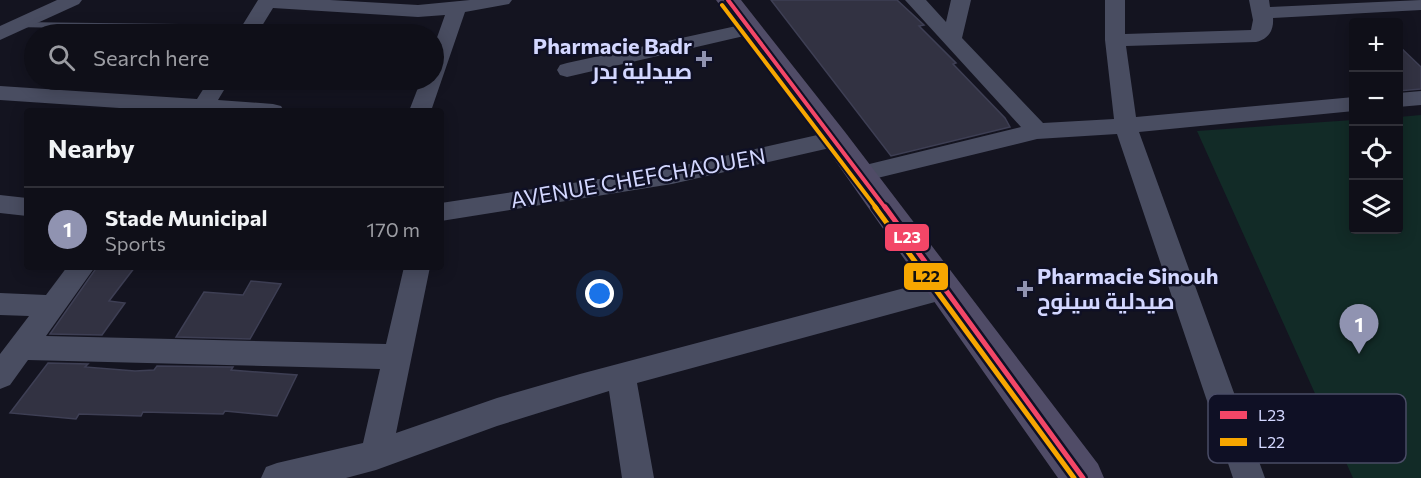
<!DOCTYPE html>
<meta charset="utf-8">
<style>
:root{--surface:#0f0f18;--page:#1d1d25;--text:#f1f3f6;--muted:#9b9ca2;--line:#2f2f37;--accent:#9093b1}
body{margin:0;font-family:Commissioner,Cairo,sans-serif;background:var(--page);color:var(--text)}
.controls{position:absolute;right:18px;top:18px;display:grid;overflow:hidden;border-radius:6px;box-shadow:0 3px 15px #0003}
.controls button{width:54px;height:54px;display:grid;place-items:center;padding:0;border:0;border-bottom:2px solid var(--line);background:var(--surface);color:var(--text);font:30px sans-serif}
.you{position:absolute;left:600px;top:294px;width:21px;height:21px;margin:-15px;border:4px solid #fff;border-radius:50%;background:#1a73e8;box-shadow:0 0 0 9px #1a73e833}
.badge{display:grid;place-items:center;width:39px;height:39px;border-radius:50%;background:var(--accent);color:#fff;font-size:20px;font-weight:700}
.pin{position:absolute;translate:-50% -50px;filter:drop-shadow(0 2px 3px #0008)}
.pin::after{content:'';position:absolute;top:32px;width:21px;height:18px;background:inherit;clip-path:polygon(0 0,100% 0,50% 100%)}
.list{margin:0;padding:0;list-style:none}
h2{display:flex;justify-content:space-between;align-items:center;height:78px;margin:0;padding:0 24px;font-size:26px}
h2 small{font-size:20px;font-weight:400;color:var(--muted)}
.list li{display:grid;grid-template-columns:39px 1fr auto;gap:18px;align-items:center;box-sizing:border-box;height:84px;padding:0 24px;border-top:2px solid var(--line)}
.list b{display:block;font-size:22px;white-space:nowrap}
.list p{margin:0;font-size:20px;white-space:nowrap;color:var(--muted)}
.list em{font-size:20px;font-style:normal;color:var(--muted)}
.icon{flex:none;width:33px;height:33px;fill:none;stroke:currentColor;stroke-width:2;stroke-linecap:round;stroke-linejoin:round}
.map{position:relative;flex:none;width:1421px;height:478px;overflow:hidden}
.search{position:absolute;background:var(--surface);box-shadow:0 3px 15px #0003;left:24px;top:24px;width:420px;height:66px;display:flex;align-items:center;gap:15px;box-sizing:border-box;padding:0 21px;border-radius:33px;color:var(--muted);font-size:22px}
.panel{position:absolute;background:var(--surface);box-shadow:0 3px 15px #0003;left:24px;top:108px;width:420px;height:162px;border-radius:6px}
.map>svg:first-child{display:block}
.green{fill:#122b27}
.building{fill:#323242;stroke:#3e3f54;stroke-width:1.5}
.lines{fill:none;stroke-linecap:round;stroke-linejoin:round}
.lane{fill:#494d61;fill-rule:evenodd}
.street{fill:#494d61;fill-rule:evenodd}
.primary{fill:#504c67;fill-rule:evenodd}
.bus-1-far1-casing{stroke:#0f1025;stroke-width:8}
.bus-1-casing{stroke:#0f1025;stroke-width:10}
.bus-2-far1-casing{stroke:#0f1025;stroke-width:8}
.bus-2-casing{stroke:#0f1025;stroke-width:10}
.bus-1-far1{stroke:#f34667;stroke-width:4}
.bus-1{stroke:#f34667;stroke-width:5}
.bus-2-far1{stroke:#f7a600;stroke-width:4}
.bus-2{stroke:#f7a600;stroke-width:5}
.poi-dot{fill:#9093b1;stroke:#0f1025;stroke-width:2}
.labels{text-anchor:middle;stroke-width:5;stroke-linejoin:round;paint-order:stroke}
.poi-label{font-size:22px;font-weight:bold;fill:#d3d7ff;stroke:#0f1025;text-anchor:end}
.street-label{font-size:22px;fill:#d3d7ff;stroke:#0f1025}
.key{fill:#0f1025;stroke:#4a4c66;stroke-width:1.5}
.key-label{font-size:16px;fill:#d3d7ff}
.line-badge{stroke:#0f1025;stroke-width:2}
.badge-label{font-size:16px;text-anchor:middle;font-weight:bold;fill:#fff}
.pale-badge-label{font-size:16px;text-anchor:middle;font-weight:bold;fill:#111}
</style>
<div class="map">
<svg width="1421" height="478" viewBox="0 0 1421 478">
<rect width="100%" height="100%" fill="#141420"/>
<!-- green -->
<path class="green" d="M1421,115V478H1353L1197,131L1353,120L1354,230H1398L1399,117Z"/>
<!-- building -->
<g class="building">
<path d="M771,0H897L924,25L919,26L956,63L953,64L1005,118L1010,127L891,156Z"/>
<path d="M1398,45L1421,67V89L1398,91Z"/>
<path d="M97,267H135L109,301L125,303L102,335L50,334Z"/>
<path d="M251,281L281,284L250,339L176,337L204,292L243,295Z"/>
<path d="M48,363L88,364L85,367L135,371L154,370L157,366L233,367L231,370L297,375L277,416L225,411L223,414L143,412L141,416L79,414L76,419L10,413Z"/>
</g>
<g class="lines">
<!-- lane -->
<path class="lane" d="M18,22L180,24L185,27L180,30L14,27V23Z"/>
<!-- street -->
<g class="street">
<path d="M57,0H82L79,4L0,40V26Z"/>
<path d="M258,0H330L418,5L470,0H512L509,4L465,12L431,111H409L421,80H434V46L445,15L418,17L273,8L257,34H237Z"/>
<path d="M905,0H926L946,22L951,0H971L962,38L1043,123L1114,119L1105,40V0H1125V34L1251,30L1253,20L1249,0H1269L1270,7L1421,0V10L1273,18C1274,31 1268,39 1256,42L1126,46L1136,117L1354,97V111L1139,132L1265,478H1233L1117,134L1037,139L861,182L853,180L849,174L853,168L1021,127Z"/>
<path d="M750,23L757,25L760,29L757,33L567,77L560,75L557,70L560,65L567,63Z"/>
<path d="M209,80H230L218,100L273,104L281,106L284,111H164L0,100V86L197,99Z"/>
<path d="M1421,91V105L1398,107V93Z"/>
<path d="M835,131L843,133L846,139L843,145L672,184L441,221V203L672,168Z"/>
<path d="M0,195L27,198V216L0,213Z"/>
<path d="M67,267H95L46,336L386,344L404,267H430L396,433L497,398L580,374L946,277L955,280L959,288L955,296L946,299L637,383L654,478H622L609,391L497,426L376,470L346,478H261L266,467L277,463L363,443L380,369L28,360L10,385L0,389V354L29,316L0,315V293L46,295Z"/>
</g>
<!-- primary -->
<path class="primary" d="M716,0H741L845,132L1098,464L1104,478H1058L825,146Z"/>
<defs>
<path id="bus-1-far1" d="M728,0L886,209"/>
<path id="bus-1" d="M885,207L1083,478"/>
<path id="bus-2-far1" d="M722,5L877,209"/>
<path id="bus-2" d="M875,207L1074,478"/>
</defs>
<!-- bus-1-far1 casing -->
<use href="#bus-1-far1" class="bus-1-far1-casing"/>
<!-- bus-1 casing -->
<use href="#bus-1" class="bus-1-casing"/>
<!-- bus-2-far1 casing -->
<use href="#bus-2-far1" class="bus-2-far1-casing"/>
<!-- bus-2 casing -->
<use href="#bus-2" class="bus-2-casing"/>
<!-- bus-1-far1 -->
<use href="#bus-1-far1" class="bus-1-far1"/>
<!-- bus-1 -->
<use href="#bus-1" class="bus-1"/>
<!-- bus-2-far1 -->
<use href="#bus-2-far1" class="bus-2-far1"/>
<!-- bus-2 -->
<use href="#bus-2" class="bus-2"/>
</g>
<!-- markers -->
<g class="poi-dot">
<path d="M701 50h6v6h6v6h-6v6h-6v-6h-6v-6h6z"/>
<path d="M1022 280h6v6h6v6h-6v6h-6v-6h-6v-6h6z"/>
</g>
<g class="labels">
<!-- poi labels -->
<g class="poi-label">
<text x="692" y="54">Pharmacie Badr<tspan x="692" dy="25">صيدلية بدر</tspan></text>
<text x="1037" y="284" text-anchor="start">Pharmacie Sinouh<tspan x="1037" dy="25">صيدلية سينوح</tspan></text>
</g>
<!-- street labels -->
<g class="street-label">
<text transform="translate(638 178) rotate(-10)" y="8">AVENUE CHEFCHAOUEN</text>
</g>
</g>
<!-- legend -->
<rect x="1208" y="394" width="198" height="69" rx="9" class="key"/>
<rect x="1220" y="411" width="27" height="8" fill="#f34667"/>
<rect x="1220" y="438" width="27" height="8" fill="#f7a600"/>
<g class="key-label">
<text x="1258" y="421">L23</text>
<text x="1258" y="448">L22</text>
</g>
<g class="line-badge">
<rect x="884" y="223" width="46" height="29" rx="6" fill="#f34667"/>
<rect x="903" y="262" width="46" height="29" rx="6" fill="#f7a600"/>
</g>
<g class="badge-label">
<text x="907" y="243">L23</text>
</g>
<g class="pale-badge-label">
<text x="926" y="282">L22</text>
</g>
</svg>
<div class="controls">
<button>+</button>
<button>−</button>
<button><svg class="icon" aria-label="locate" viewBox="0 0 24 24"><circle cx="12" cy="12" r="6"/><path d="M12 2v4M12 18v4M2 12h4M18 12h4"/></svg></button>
<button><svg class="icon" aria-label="layers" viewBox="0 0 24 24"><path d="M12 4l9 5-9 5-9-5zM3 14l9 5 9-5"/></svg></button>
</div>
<div class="you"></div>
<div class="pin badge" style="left:1359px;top:354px">1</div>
<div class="search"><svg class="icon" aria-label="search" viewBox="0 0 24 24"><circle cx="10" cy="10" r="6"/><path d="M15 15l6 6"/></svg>Search here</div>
<section class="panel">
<h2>Nearby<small></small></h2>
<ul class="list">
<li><span class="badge">1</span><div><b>Stade Municipal</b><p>Sports</p></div><em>170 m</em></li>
</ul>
</section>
</div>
